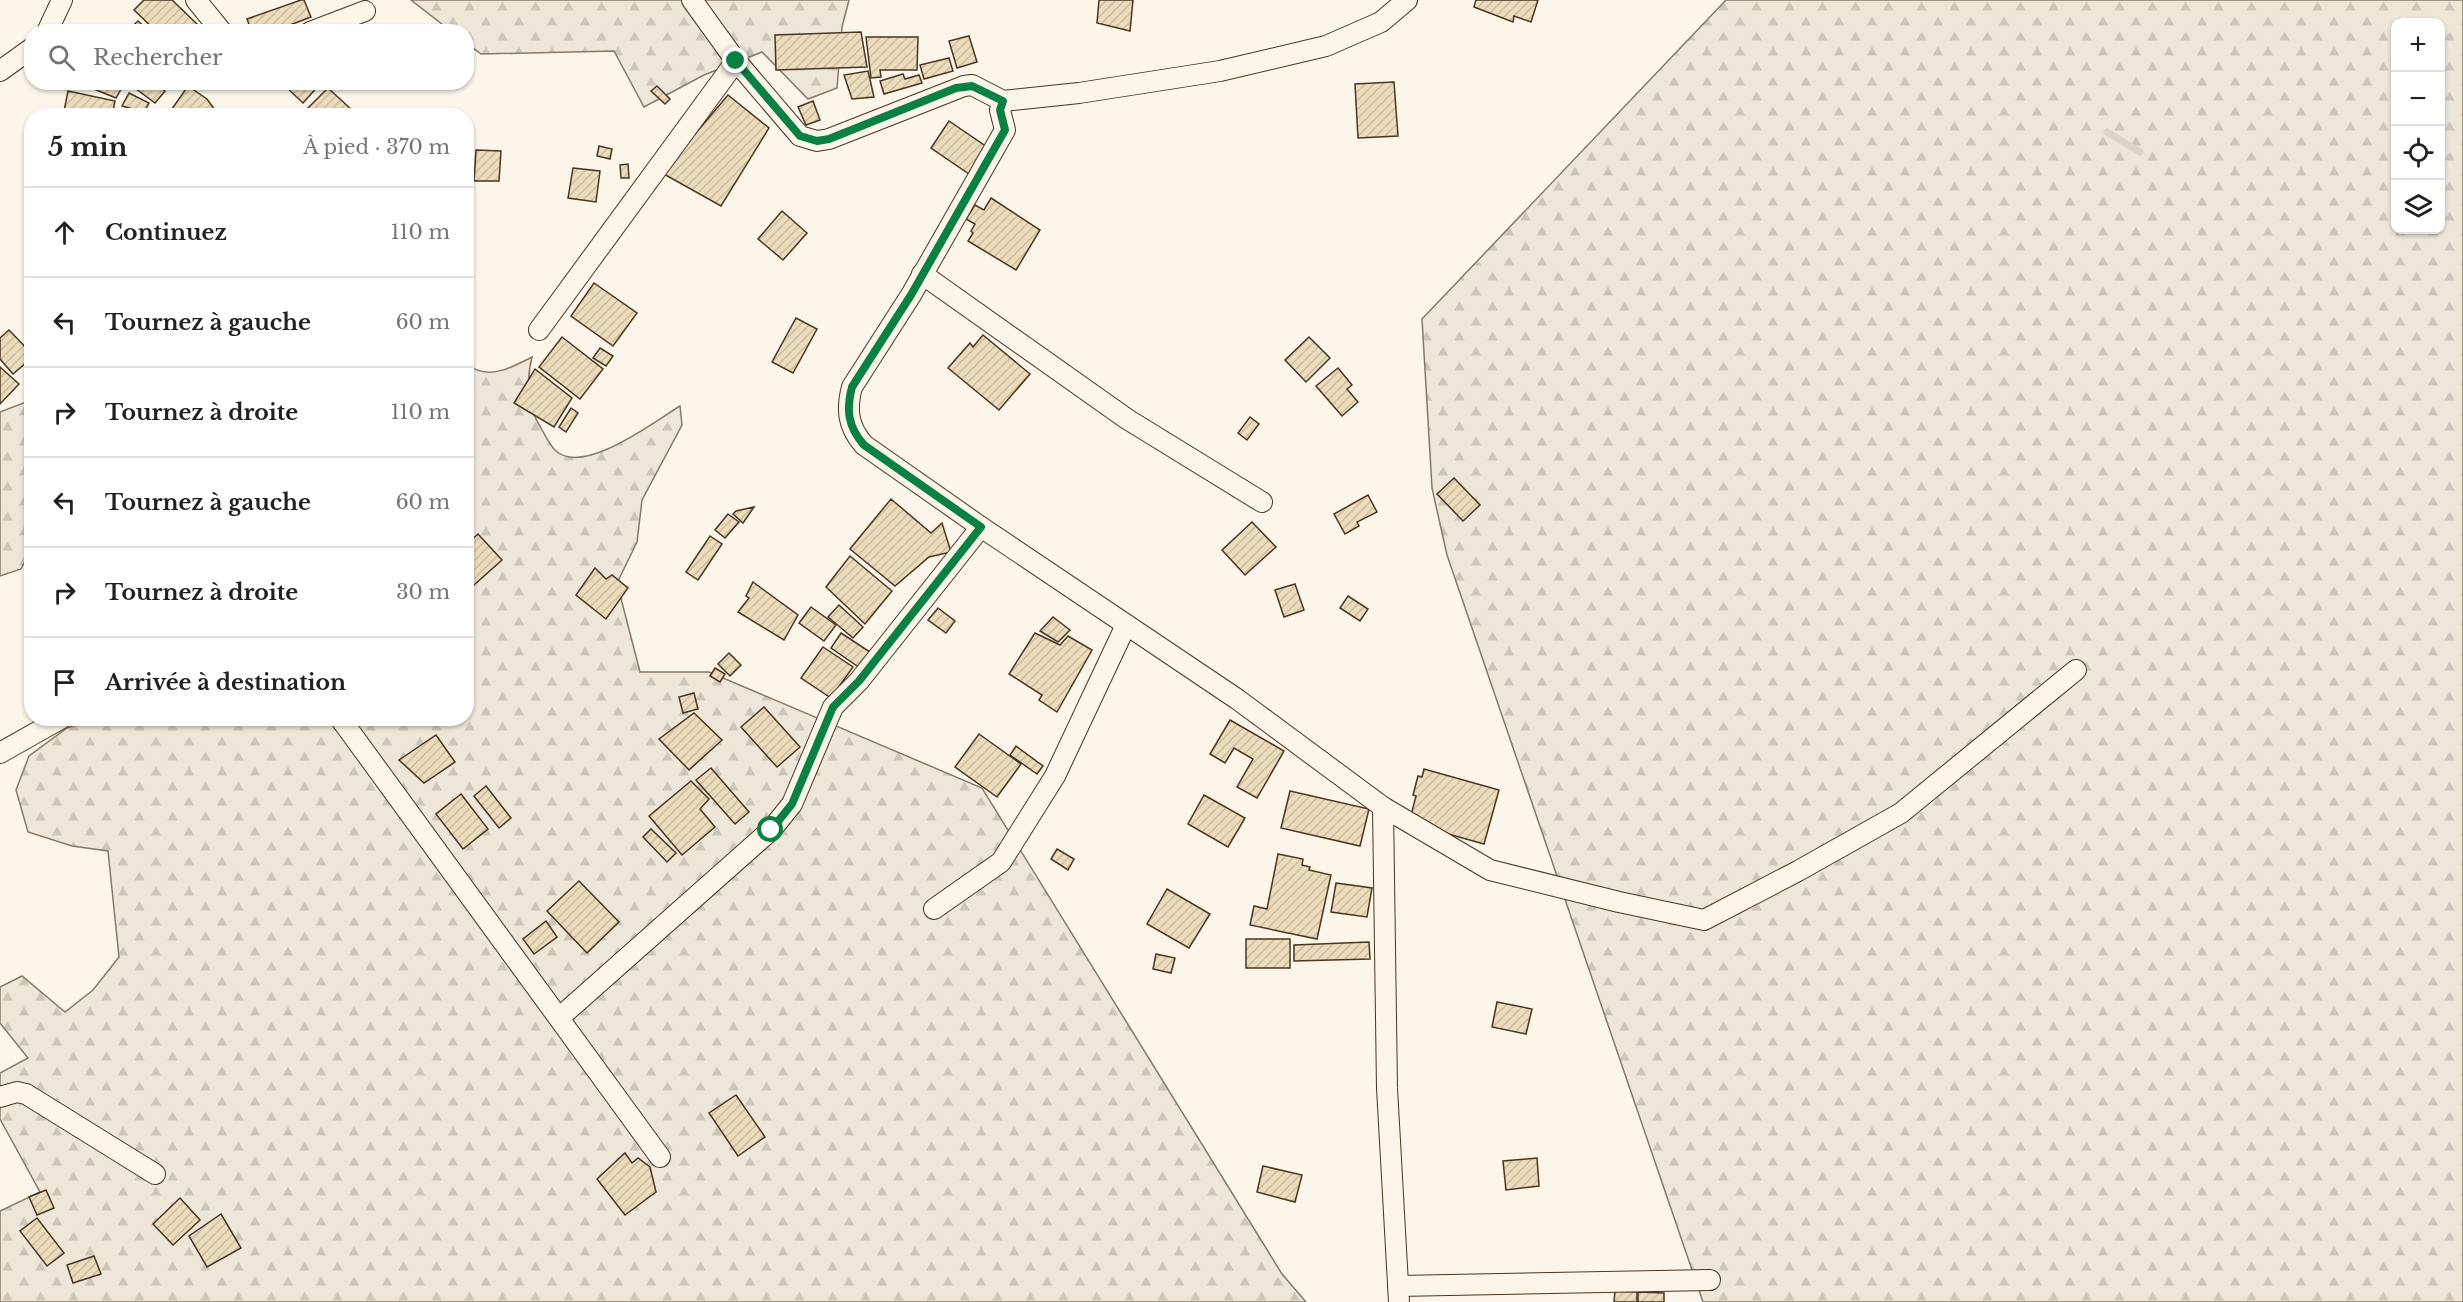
<!DOCTYPE html>
<html lang="fr">
<meta charset="utf-8">
<style>
:root{--surface:#fff;--page:#f6f6f6;--text:#202124;--muted:#757577;--line:#e0e0e0}
body{margin:0;font-family:"Libre Baskerville",serif;background:var(--page);color:var(--text)}
.controls{position:absolute;right:18px;top:18px;display:grid;overflow:hidden;border-radius:12px;box-shadow:0 2px 4px #0004}
.controls button{width:54px;height:54px;display:grid;place-items:center;padding:0;border:0;border-bottom:2px solid var(--line);background:var(--surface);color:var(--text);font:30px sans-serif}
.stop{position:absolute;width:18px;height:18px;margin:-14px;border:4px solid #0b8043;border-radius:50%;background:#fff}
.stop.end{background:#0b8043;border-color:#fff;box-shadow:0 2px 6px #0008}
.list{margin:0;padding:0;list-style:none}
h2{display:flex;justify-content:space-between;align-items:center;height:78px;margin:0;padding:0 24px;font-size:26px}
h2 small{font-size:20px;font-weight:400;color:var(--muted)}
.list li{display:grid;grid-template-columns:39px 1fr auto;gap:18px;align-items:center;box-sizing:border-box;height:90px;padding:0 24px;border-top:2px solid var(--line)}
.list b{display:block;font-size:22px;white-space:nowrap}
.list em{font-size:20px;font-style:normal;color:var(--muted)}
.icon{flex:none;width:33px;height:33px;fill:none;stroke:currentColor;stroke-width:2;stroke-linecap:round;stroke-linejoin:round}
.map{position:relative;flex:none;width:2463px;height:1302px;overflow:hidden}
.search{position:absolute;background:var(--surface);box-shadow:0 2px 4px #0004;left:24px;top:24px;width:450px;height:66px;display:flex;align-items:center;gap:15px;box-sizing:border-box;padding:0 21px;border-radius:24px;color:var(--muted);font-size:22px}
.panel{position:absolute;background:var(--surface);box-shadow:0 2px 4px #0004;left:24px;top:108px;width:450px;height:618px;border-radius:24px}
.map>svg:first-child{display:block}
.forest{fill:url(#forest-firs);stroke:#887966;stroke-width:1.5;fill-rule:evenodd}
.lines{fill:none;stroke-linecap:round;stroke-linejoin:round}
.stream{stroke:#dcd4c6;stroke-width:7}
.building{fill:url(#building-hatch);stroke:#4a3520;stroke-width:1.5}
.minor-casing{stroke:#4a3520;stroke-width:22}
.minor{stroke:#fbf6e9;stroke-width:20}
.route{stroke:#0b8043;stroke-width:8}
</style>
<div class="map">
<svg width="2463" height="1302" viewBox="0 0 2463 1302">
<defs>
<pattern id="forest-firs" width="22" height="20" patternUnits="userSpaceOnUse" patternTransform="scale(1.5)"><rect width="22" height="20" fill="#ede6d9"/><path d="M5 1l3.5 6h-7zM16 11l3.5 6h-7z" fill="#cdc6ba"/></pattern>
<pattern id="building-hatch" width="6" height="6" patternUnits="userSpaceOnUse" patternTransform="scale(1.5)"><rect width="6" height="6" fill="#ecdcbc"/><path d="M-1 1l2-2M0 6l6-6M5 7l2-2" fill="none" stroke="#ccbda1"/></pattern>
</defs>
<rect width="100%" height="100%" fill="#fbf6e9"/>
<!-- forest -->
<g class="forest">
<path d="M411,0H849L842,27L837,88L808,99L762,52L704,75L644,107L614,51L481,54L467,43L466,32L451,31Z"/>
<path d="M1726,0H2463V1302H1703L1447,555L1432,488L1422,319ZM2396,22H2440V230H2396Z"/>
<path d="M532,357C526,379 528,409 541,428C545,435 550,446 556,451C584,476 655,421 680,406L682,425L642,500L637,542L617,583L640,672H709L982,788L1282,1274L1306,1302H0V1211L40,1192L0,1119V1073L28,1058L0,1023V987L22,976L65,1012L93,990L119,957L108,851L72,846L28,832L16,790L29,756L67,728L93,719L466,718L467,364C487,381 511,368 532,357Z"/>
<path d="M31,400V549L21,569L0,576V412Z"/>
</g>
<g class="lines">
<!-- stream -->
<path class="stream" d="M2107,132L2140,152"/>
</g>
<!-- building -->
<g class="building">
<path d="M144,0H172L197,24L189,32H157L134,10Z"/>
<path d="M301,0H304L311,17L272,32H252L247,19Z"/>
<path d="M1099,0H1133L1130,31L1097,23Z"/>
<path d="M1476,0H1538L1531,22L1514,16L1513,22L1474,7Z"/>
<path d="M138,21L150,32L127,31Z"/>
<path d="M861,32L867,67L776,70L775,35Z"/>
<path d="M969,36L977,62L957,68L949,41Z"/>
<path d="M866,37H918L917,70H880L881,77L871,78Z"/>
<path d="M949,58L953,71L924,79L920,65Z"/>
<path d="M868,71L874,97L852,99L844,75Z"/>
<path d="M903,74L905,79L919,75L922,83L884,94L880,81Z"/>
<path d="M85,82H125L116,98L84,85Z"/>
<path d="M133,82H154L165,91L155,103L131,85Z"/>
<path d="M288,82H322L303,103L285,86Z"/>
<path d="M1394,82L1398,136L1358,138L1355,84Z"/>
<path d="M188,86L207,99L217,113L216,116H167Z"/>
<path d="M657,86L670,99L665,104L651,91Z"/>
<path d="M328,88L352,110L347,116H316L308,108Z"/>
<path d="M68,91L115,101L112,116H63Z"/>
<path d="M129,93L149,103L144,112L122,106Z"/>
<path d="M728,95L769,128L721,206L662,173Z"/>
<path d="M813,101L820,120L806,125L798,107Z"/>
<path d="M949,121L987,147L969,174L931,148Z"/>
<path d="M599,146L612,149L610,159L597,156Z"/>
<path d="M476,150L501,151L499,181H474Z"/>
<path d="M628,164L629,178H621L620,165Z"/>
<path d="M573,168L600,171L596,202L568,198Z"/>
<path d="M991,198L1040,230L1016,270L968,241L973,233L971,231L975,224L966,219L975,205L984,210Z"/>
<path d="M782,211L807,233L783,260L758,239Z"/>
<path d="M594,283L637,313L613,346L571,316Z"/>
<path d="M796,318L817,329L793,373L772,362Z"/>
<path d="M9,330L32,354V358L13,374L0,359V338Z"/>
<path d="M983,335L1030,374L999,410L948,368L970,343L973,347Z"/>
<path d="M562,337L603,369L580,399L539,367Z"/>
<path d="M1309,337L1330,358L1306,382L1285,360Z"/>
<path d="M600,348L613,356L606,366L593,358Z"/>
<path d="M0,367L19,384L0,404Z"/>
<path d="M1338,368L1352,385L1347,389L1358,402L1342,416L1316,386Z"/>
<path d="M535,369L572,398L554,427L514,403Z"/>
<path d="M571,408L578,413L566,432L559,427Z"/>
<path d="M1250,417L1259,424L1247,440L1238,433Z"/>
<path d="M1454,478L1480,505L1463,521L1437,494Z"/>
<path d="M1368,495L1377,512L1357,522L1359,526L1345,534L1334,514Z"/>
<path d="M891,499L931,533L942,523L951,552L929,557L895,586L850,549Z"/>
<path d="M754,507L743,523L733,514L736,511Z"/>
<path d="M728,514L739,522L725,538L715,530Z"/>
<path d="M1252,522L1276,547L1245,575L1222,550Z"/>
<path d="M478,534L502,560L466,592V545Z"/>
<path d="M710,536L722,544L698,580L686,572Z"/>
<path d="M850,556L892,591L865,624L826,587Z"/>
<path d="M595,568L606,579L612,575L628,588L606,619L576,595Z"/>
<path d="M753,582L798,615L784,640L738,612L749,598L746,596Z"/>
<path d="M1295,584L1304,610L1284,617L1275,590Z"/>
<path d="M1348,596L1368,609L1360,621L1340,608Z"/>
<path d="M839,605L863,627L853,638L828,617Z"/>
<path d="M811,607L836,625L824,641L799,623Z"/>
<path d="M938,608L955,621L946,633L928,620Z"/>
<path d="M1053,617L1070,630L1058,642L1040,631Z"/>
<path d="M841,633L870,652L860,668L831,648Z"/>
<path d="M1035,633L1060,645L1068,636L1092,650L1057,712L1039,700L1042,695L1009,674Z"/>
<path d="M823,647L853,667L831,698L801,678Z"/>
<path d="M729,653L741,665L730,676L718,664Z"/>
<path d="M715,668L725,674L720,682L710,676Z"/>
<path d="M694,693L698,709L683,713L679,697Z"/>
<path d="M764,707L800,747L777,767L741,727Z"/>
<path d="M694,713L722,740L689,770L659,739Z"/>
<path d="M1230,720L1284,751L1257,798L1237,787L1253,759L1234,748L1225,763L1210,754Z"/>
<path d="M979,734L1021,764L997,797L955,767Z"/>
<path d="M436,735L455,762L424,783L399,760Z"/>
<path d="M1016,746L1043,766L1037,774L1010,755Z"/>
<path d="M711,768L749,812L735,824L696,780Z"/>
<path d="M1424,769L1499,790L1484,844L1409,823L1416,796L1413,795L1418,776L1422,777Z"/>
<path d="M691,781L709,799L700,809L715,827L682,855L649,816Z"/>
<path d="M486,786L511,818L499,828L474,796Z"/>
<path d="M1290,791L1369,809L1360,846L1281,828Z"/>
<path d="M461,794L488,829L463,849L436,814Z"/>
<path d="M1204,795L1245,818L1228,847L1188,824Z"/>
<path d="M651,829L676,853L667,862L643,837Z"/>
<path d="M1057,849L1074,859L1068,870L1051,859Z"/>
<path d="M1278,854L1303,859L1302,865L1310,867L1309,870L1331,875L1317,939L1250,925L1254,906L1267,909Z"/>
<path d="M579,881L619,922L587,953L547,911Z"/>
<path d="M1336,883L1372,888L1367,917L1331,912Z"/>
<path d="M1167,889L1210,914L1189,948L1147,924Z"/>
<path d="M546,921L557,937L534,954L523,939Z"/>
<rect x="1246" y="939" width="44" height="29"/>
<path d="M1369,942L1370,959L1294,961V945Z"/>
<path d="M1156,954L1175,958L1171,973L1153,969Z"/>
<path d="M1497,1002L1532,1009L1526,1034L1492,1027Z"/>
<path d="M736,1095L765,1137L738,1156L709,1113Z"/>
<path d="M625,1153L632,1163L638,1158L650,1167L656,1192L625,1215L597,1179Z"/>
<path d="M1537,1158L1539,1186L1506,1190L1503,1161Z"/>
<path d="M1263,1166L1302,1175L1295,1202L1257,1192Z"/>
<path d="M46,1190L54,1208L37,1215L29,1197Z"/>
<path d="M180,1198L200,1220L173,1245L153,1224Z"/>
<path d="M221,1214L241,1248L207,1267L189,1236Z"/>
<path d="M37,1218L64,1253L47,1266L20,1231Z"/>
<path d="M94,1256L101,1274L73,1283L67,1265Z"/>
<path d="M1615,1291L1637,1292V1302H1614Z"/>
<path d="M1638,1292L1664,1293V1302H1638Z"/>
</g>
<g class="lines">
<defs>
<g id="minor">
<path d="M196,0L222,32"/>
<path d="M692,0L736,61L800,136L817,141L829,139L964,86L972,85L1003,101L1079,93L1220,71L1326,46L1381,22L1407,0"/>
<path d="M47,32L62,0"/>
<path d="M310,32L365,11"/>
<path d="M0,71L32,48"/>
<path d="M1003,101L1000,110L1005,130L911,295L852,387C846,410 848,427 864,445L981,527L1237,699L1383,807L1490,870L1619,902L1704,920L1798,871L1901,813L2076,670"/>
<path d="M922,274L1127,419L1262,502"/>
<path d="M539,330L736,61"/>
<path d="M340,718L660,1157"/>
<path d="M0,753L62,718"/>
<path d="M1383,807L1387,1088L1399,1302"/>
<path d="M934,909L1001,862L1055,776L1126,625"/>
<path d="M559,1018L771,830L792,804L833,707L859,681L981,527"/>
<path d="M0,1097L17,1092L26,1094L155,1174"/>
<path d="M1398,1286L1710,1280"/>
</g>
</defs>
<!-- minor casing -->
<use href="#minor" class="minor-casing"/>
<!-- minor -->
<use href="#minor" class="minor"/>
</g>
<g class="lines">
<!-- route -->
<path class="route" d="M736,61L800,136L817,141L829,139L956,88L972,86L1003,101L1000,110L1005,130L911,295L852,387C846,410 848,427 864,445L981,527L859,681L833,707L792,804L771,830"/>
</g>
</svg>
<div class="controls">
<button>+</button>
<button>−</button>
<button><svg class="icon" aria-label="locate" viewBox="0 0 24 24"><circle cx="12" cy="12" r="6"/><path d="M12 2v4M12 18v4M2 12h4M18 12h4"/></svg></button>
<button><svg class="icon" aria-label="layers" viewBox="0 0 24 24"><path d="M12 4l9 5-9 5-9-5zM3 14l9 5 9-5"/></svg></button>
</div>
<div class="stop" style="left:771px;top:830px"></div>
<div class="stop end" style="left:736px;top:61px"></div>
<div class="search"><svg class="icon" aria-label="search" viewBox="0 0 24 24"><circle cx="10" cy="10" r="6"/><path d="M15 15l6 6"/></svg>Rechercher</div>
<section class="panel">
<h2>5 min<small>À pied · 370 m</small></h2>
<ul class="list">
<li><svg class="icon" aria-label="ahead" viewBox="0 0 24 24"><path d="M12 20V5M6 11l6-6 6 6"/></svg><div><b>Continuez</b></div><em>110 m</em></li>
<li><svg class="icon" aria-label="left" viewBox="0 0 24 24"><path d="M17 20v-9H6M10 6l-5 5 5 5"/></svg><div><b>Tournez à gauche</b></div><em>60 m</em></li>
<li><svg class="icon" aria-label="right" viewBox="0 0 24 24"><path d="M7 20v-9h11M14 6l5 5-5 5"/></svg><div><b>Tournez à droite</b></div><em>110 m</em></li>
<li><svg class="icon" aria-label="left" viewBox="0 0 24 24"><path d="M17 20v-9H6M10 6l-5 5 5 5"/></svg><div><b>Tournez à gauche</b></div><em>60 m</em></li>
<li><svg class="icon" aria-label="right" viewBox="0 0 24 24"><path d="M7 20v-9h11M14 6l5 5-5 5"/></svg><div><b>Tournez à droite</b></div><em>30 m</em></li>
<li><svg class="icon" aria-label="arrive" viewBox="0 0 24 24"><path d="M6 21V4h12l-3 4 3 4H6"/></svg><div><b>Arrivée à destination</b></div></li>
</ul>
</section>
</div>
